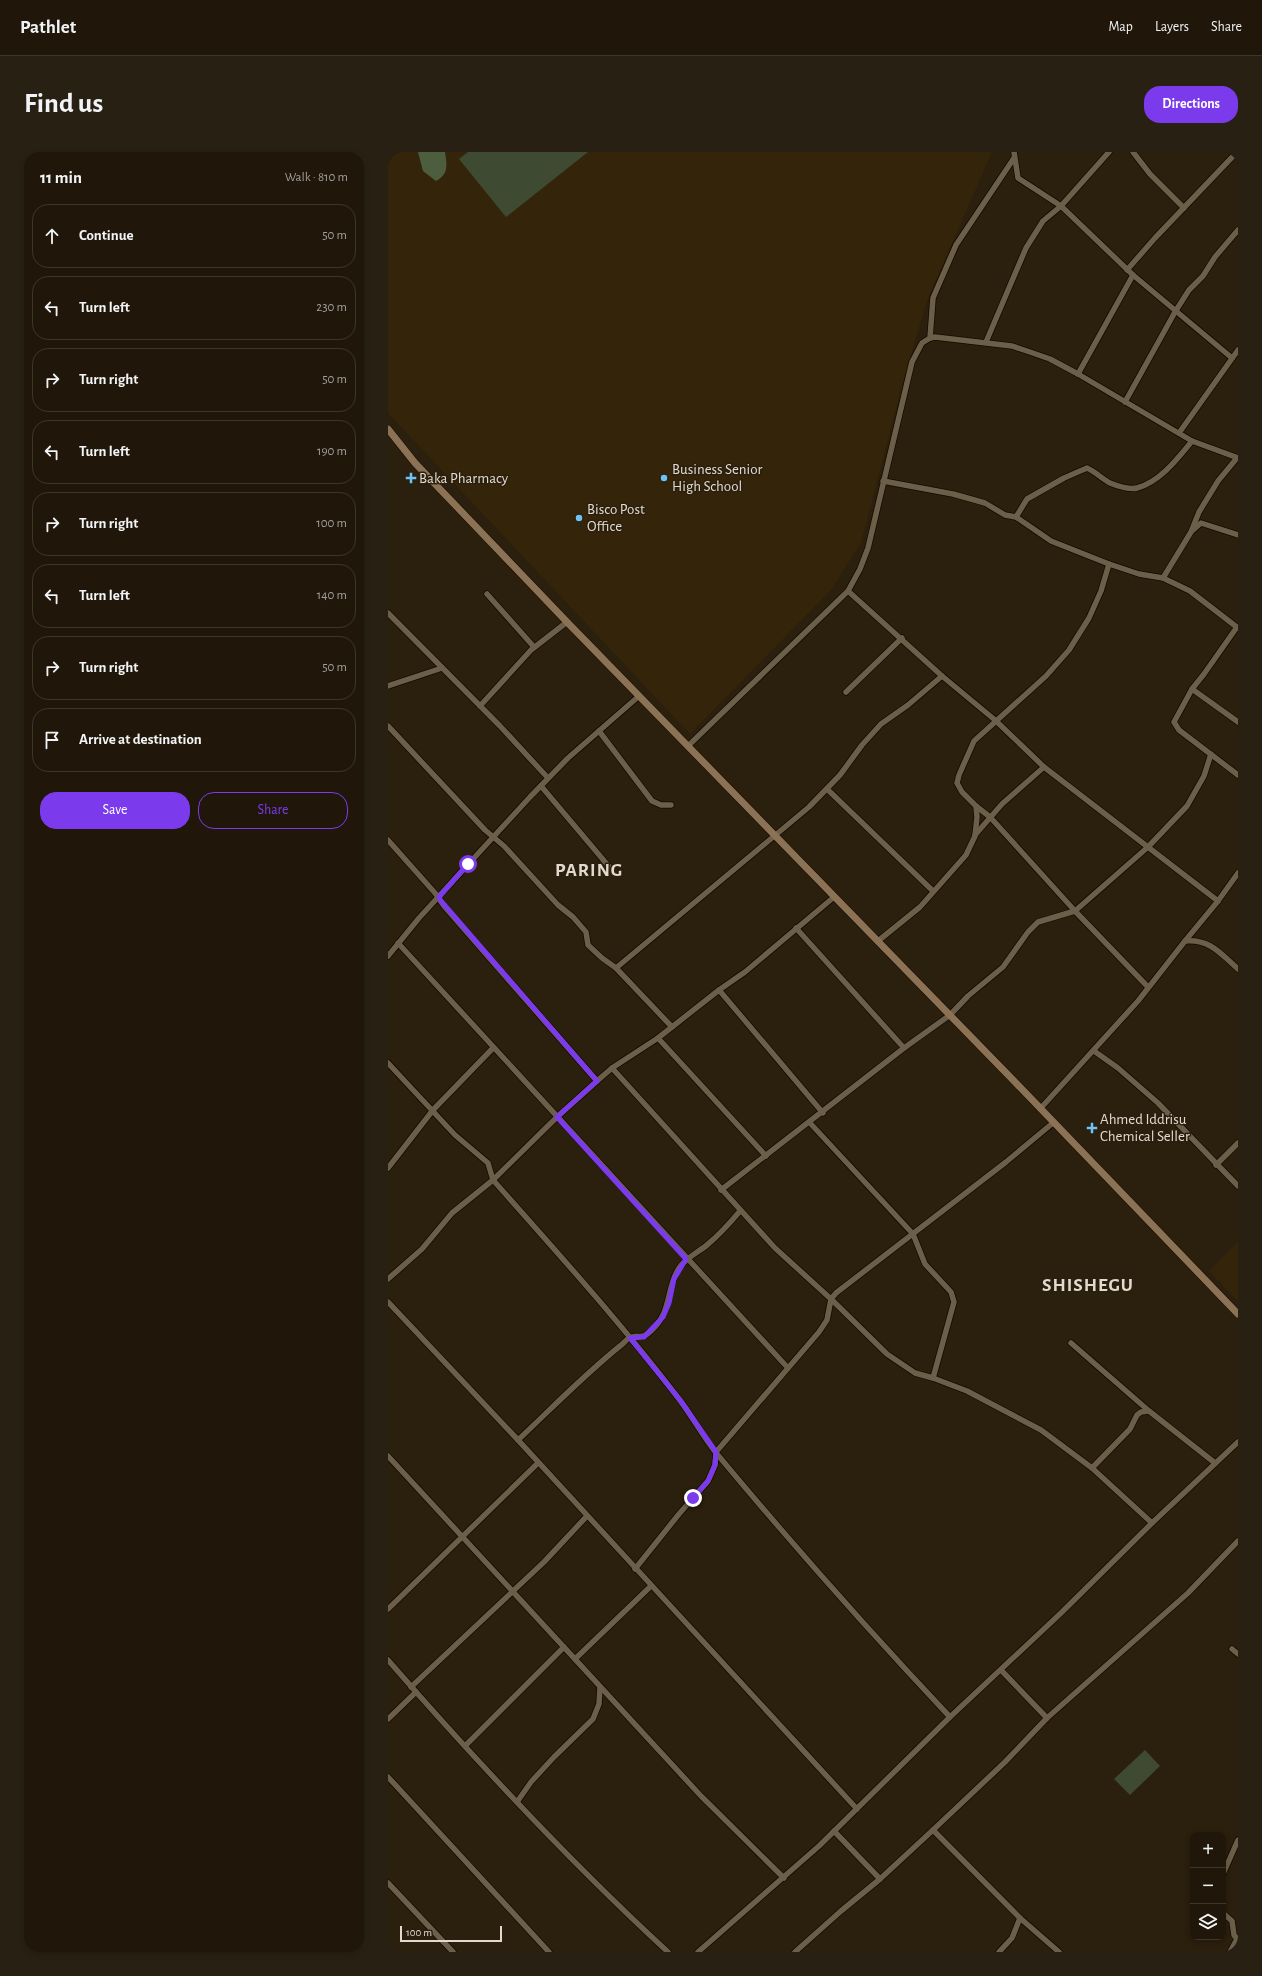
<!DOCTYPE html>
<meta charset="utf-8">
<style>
:root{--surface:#20170a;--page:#282013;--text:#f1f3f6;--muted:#a29f9c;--line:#3d362b;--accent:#7c3aed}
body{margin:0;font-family:"Alegreya Sans",sans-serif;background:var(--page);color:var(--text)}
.controls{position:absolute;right:12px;bottom:12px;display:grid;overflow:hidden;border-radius:8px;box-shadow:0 2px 6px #0003}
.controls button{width:36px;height:36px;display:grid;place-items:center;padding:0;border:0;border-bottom:1px solid var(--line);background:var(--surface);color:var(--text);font:20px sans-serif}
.scale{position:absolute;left:12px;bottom:10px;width:102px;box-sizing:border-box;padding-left:4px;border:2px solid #e2dacf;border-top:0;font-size:11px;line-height:14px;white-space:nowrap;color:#e2dacf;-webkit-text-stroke:3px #2b1f0d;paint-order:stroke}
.stop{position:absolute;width:12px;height:12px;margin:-9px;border:3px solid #7c3aed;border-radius:50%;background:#fff}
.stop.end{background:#7c3aed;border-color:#fff;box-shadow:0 1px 4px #0008}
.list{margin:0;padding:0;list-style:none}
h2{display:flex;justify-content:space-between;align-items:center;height:52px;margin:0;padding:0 16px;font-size:17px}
h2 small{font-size:13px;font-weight:400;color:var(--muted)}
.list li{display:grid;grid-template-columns:26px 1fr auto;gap:12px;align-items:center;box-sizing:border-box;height:64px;margin:0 8px 8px;padding:0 8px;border:1px solid var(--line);border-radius:16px}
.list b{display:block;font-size:15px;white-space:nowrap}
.list em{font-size:13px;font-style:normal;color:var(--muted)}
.actions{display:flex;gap:8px;padding:12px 16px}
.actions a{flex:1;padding:9px 0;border:1px solid var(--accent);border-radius:16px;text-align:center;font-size:14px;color:var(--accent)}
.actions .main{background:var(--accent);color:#fff}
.icon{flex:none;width:22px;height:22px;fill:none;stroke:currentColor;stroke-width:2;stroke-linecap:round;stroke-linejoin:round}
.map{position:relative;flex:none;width:850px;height:1800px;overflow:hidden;border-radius:16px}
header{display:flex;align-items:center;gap:24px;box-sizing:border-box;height:56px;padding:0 20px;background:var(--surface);border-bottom:1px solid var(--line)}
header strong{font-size:19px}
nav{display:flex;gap:22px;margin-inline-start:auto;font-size:14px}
.intro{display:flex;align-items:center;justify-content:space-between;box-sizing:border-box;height:96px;padding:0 24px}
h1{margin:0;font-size:28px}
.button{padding:10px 18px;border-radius:16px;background:var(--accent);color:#fff;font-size:14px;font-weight:700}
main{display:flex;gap:24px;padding:0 24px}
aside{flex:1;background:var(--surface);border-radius:16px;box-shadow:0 2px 6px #0003}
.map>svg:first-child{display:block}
.built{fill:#34250a}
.green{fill:#3e4b32}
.forest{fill:#4d5e3f}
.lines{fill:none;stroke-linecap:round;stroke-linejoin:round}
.street-casing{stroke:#130900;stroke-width:7}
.secondary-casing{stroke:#130900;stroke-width:8}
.street{stroke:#6c5f4a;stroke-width:5.5}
.secondary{stroke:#8c7255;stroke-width:7}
.route{stroke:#7c3aed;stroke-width:5}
.poi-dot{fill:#6fc2f4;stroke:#2b1f0d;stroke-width:1.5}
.labels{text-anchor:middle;stroke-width:3;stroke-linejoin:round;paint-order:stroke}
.poi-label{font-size:15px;fill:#e2dacf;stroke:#2b1f0d;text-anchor:start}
.district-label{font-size:19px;font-weight:bold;letter-spacing:1px;fill:#e2dacf;stroke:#2b1f0d}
</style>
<header>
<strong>Pathlet</strong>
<nav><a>Map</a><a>Layers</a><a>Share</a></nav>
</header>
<div class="intro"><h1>Find us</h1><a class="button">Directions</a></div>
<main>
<aside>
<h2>11 min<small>Walk · 810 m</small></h2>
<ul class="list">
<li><svg class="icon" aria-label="ahead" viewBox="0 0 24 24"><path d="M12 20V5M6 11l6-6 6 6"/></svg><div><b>Continue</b></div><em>50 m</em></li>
<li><svg class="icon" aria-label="left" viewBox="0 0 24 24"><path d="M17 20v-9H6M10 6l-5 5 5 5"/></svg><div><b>Turn left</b></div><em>230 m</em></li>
<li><svg class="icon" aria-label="right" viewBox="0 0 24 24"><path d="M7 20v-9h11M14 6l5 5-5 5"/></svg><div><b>Turn right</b></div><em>50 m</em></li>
<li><svg class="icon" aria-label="left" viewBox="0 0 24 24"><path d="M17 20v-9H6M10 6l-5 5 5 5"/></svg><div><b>Turn left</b></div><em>190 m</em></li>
<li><svg class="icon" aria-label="right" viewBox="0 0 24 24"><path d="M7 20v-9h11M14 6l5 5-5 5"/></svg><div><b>Turn right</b></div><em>100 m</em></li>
<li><svg class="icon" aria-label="left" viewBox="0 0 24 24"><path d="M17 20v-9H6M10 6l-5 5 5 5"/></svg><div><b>Turn left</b></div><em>140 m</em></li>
<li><svg class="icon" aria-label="right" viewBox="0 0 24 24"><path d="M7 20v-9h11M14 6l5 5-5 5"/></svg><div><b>Turn right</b></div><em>50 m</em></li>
<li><svg class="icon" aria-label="arrive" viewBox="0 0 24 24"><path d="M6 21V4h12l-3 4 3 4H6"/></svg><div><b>Arrive at destination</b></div></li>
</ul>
<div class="actions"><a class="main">Save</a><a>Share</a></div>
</aside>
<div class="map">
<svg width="850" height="1800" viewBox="0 0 850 1800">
<rect width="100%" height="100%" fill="#2b1f0d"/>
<!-- built -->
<g class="built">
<path d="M0,0H604L540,146L516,226L473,391L443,438L302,582L0,261Z"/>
<path d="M850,1090V1149L821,1119Z"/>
</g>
<!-- green -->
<g class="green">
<path d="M80,0H200L118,65L71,7Z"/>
<path d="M757,1598L772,1614L742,1643L726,1627Z"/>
</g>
<!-- forest -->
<path class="forest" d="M30,0H57C59,13 61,22 48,29L35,19Z"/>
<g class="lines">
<defs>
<g id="street">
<path d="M626,0L630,26L673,54L745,123L844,206"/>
<path d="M745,0L762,22L796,56"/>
<path d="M739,118L767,86L849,0"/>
<path d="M542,186L545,146L568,93L626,6"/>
<path d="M598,190L638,96L655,69L673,54L721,0"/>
<path d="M690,222L745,123"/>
<path d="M737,250L787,160L801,138L815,124L827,105L850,78"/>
<path d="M791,281L850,198"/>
<path d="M495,329L565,342L597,351L617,363L628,365L663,389L721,412L751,422L775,426L802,439L850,476"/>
<path d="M628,365L639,347L676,326L699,316C708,320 714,327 722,331C729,334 742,338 749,336C772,330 790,306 804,289"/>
<path d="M805,378L813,371L850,383"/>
<path d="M775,426L803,380L811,360L830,329L849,306"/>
<path d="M460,439L554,524L607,568L656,615L830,749"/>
<path d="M99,442L146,495"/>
<path d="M0,461L112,574L160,626"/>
<path d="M849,475L816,522L804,537L786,570L791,578L850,623"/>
<path d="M0,534L54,516"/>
<path d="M804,537L850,570"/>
<path d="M458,540L514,486"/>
<path d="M92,554L143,498L179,470"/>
<path d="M0,574L97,678L116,694L170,753L185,765L198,780L200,793L214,806L228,816L284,875"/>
<path d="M211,579L264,649L273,653H283"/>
<path d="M301,593L460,439L472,417L480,396L524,210L534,191L542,186L547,185L624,194L642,200L662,207L690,222L804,289L850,306"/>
<path d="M153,634L223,717"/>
<path d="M439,637L545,739"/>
<path d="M588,654L602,665L687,759L760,835"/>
<path d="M587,683L614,652L656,615"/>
<path d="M0,688L47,741L56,754L209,929"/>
<path d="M408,776L516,896"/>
<path d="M490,789L532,755L578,703L587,684L589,665L588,654L574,640L569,631L571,623L586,589L658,524L681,498L701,466L713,439L721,412"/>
<path d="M797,789C822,787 832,801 850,817"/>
<path d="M10,791L400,1216"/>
<path d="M0,804L31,766L142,645L180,606L251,544"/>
<path d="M228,816L421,655L452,623L474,593L493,572L520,553L554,524"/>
<path d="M331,838L435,961"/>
<path d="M270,886L378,1004"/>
<path d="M706,899L730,916L770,951L850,1034"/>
<path d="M0,911L67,983L100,1011L105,1028C168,1099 233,1171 291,1247C305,1265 315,1285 329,1302C404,1392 482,1480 562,1565"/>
<path d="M224,916L387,1096L443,1147L499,1202L527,1221L545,1226L579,1239L653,1278L704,1316L764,1371"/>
<path d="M652,957L750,849L797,789L830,749L850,721"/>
<path d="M422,971L525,1082L537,1112L563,1140L566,1150L545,1226"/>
<path d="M828,1013L850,991"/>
<path d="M0,1016L45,958L105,896"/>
<path d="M333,1038L516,896L562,863L580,844L615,815L640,780L650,770L687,759L760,695L799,654L816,624L823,602"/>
<path d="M0,1127L34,1097L64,1061L105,1028L169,965L209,929L224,916L270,886L331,838L357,820L446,745"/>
<path d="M0,1150L130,1288L469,1657"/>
<path d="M683,1191L761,1259"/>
<path d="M130,1288C163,1257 196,1223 232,1194C235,1192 238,1188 241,1186C253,1181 252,1190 265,1177C284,1158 278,1136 291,1116C298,1106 309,1101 319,1093C331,1083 342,1071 352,1059"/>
<path d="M0,1304L313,1644L396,1726"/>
<path d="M704,1316L742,1277L749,1263L753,1260L761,1259L827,1311"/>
<path d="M247,1417L291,1362L320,1329L327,1313L328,1300L431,1180L439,1168L443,1147L448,1141L618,1010L666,970"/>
<path d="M0,1457L150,1311"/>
<path d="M844,1497L850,1502"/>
<path d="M187,1507L263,1434"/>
<path d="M0,1508C89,1610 181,1709 280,1800"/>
<path d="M613,1518L659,1566"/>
<path d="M23,1535L156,1410L199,1364"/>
<path d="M0,1567L28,1540"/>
<path d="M78,1593L176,1495"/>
<path d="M0,1625L161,1800"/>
<path d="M129,1650L143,1630L166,1605L205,1567L211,1552L212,1535"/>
<path d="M545,1678L632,1766L671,1800"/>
<path d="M446,1679L492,1727"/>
<path d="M835,1722L850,1688"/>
<path d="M0,1731L65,1800"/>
<path d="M835,1761L844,1769L846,1783L849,1787L842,1800"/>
<path d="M310,1800L431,1694L562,1565L673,1461L764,1371L850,1290"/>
<path d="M407,1800L453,1759L492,1727L545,1678L617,1610L659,1566L800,1441L850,1389"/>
<path d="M611,1800L624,1786L632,1766"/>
</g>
<path id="secondary" d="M0,277L27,311L179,470L628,931L850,1162"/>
</defs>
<!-- street casing -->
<use href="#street" class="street-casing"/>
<!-- secondary casing -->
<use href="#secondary" class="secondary-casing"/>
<!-- street -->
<use href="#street" class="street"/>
<!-- secondary -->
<use href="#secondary" class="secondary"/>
</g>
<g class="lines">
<!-- route -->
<path class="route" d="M80,712L51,745L53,749L209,929L169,965L298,1107L286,1127L281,1151L275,1165L256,1185L242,1186L292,1248L328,1300L327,1313L320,1329L305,1346"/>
</g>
<!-- markers -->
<g class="poi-dot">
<path d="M21 320h4v4h4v4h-4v4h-4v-4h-4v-4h4z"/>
<circle cx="276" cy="326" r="4"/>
<circle cx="191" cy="366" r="4"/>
<path d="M702 970h4v4h4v4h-4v4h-4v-4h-4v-4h4z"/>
</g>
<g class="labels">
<!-- poi labels -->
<g class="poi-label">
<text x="284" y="322">Business Senior<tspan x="284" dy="17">High School</tspan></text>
<text x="31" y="331">Baka Pharmacy</text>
<text x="199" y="362">Bisco Post<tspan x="199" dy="17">Office</tspan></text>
<text x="712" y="972">Ahmed Iddrisu<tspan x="712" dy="17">Chemical Seller</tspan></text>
</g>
<!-- district labels -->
<g class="district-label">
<text x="201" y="724">PARING</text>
<text x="700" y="1139">SHISHEGU</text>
</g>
</g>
</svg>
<div class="controls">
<button>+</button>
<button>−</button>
<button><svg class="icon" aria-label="layers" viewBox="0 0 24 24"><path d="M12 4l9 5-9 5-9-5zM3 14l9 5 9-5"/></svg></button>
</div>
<div class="scale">100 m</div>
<div class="stop" style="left:80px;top:712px"></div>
<div class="stop end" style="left:305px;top:1346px"></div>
</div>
</main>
